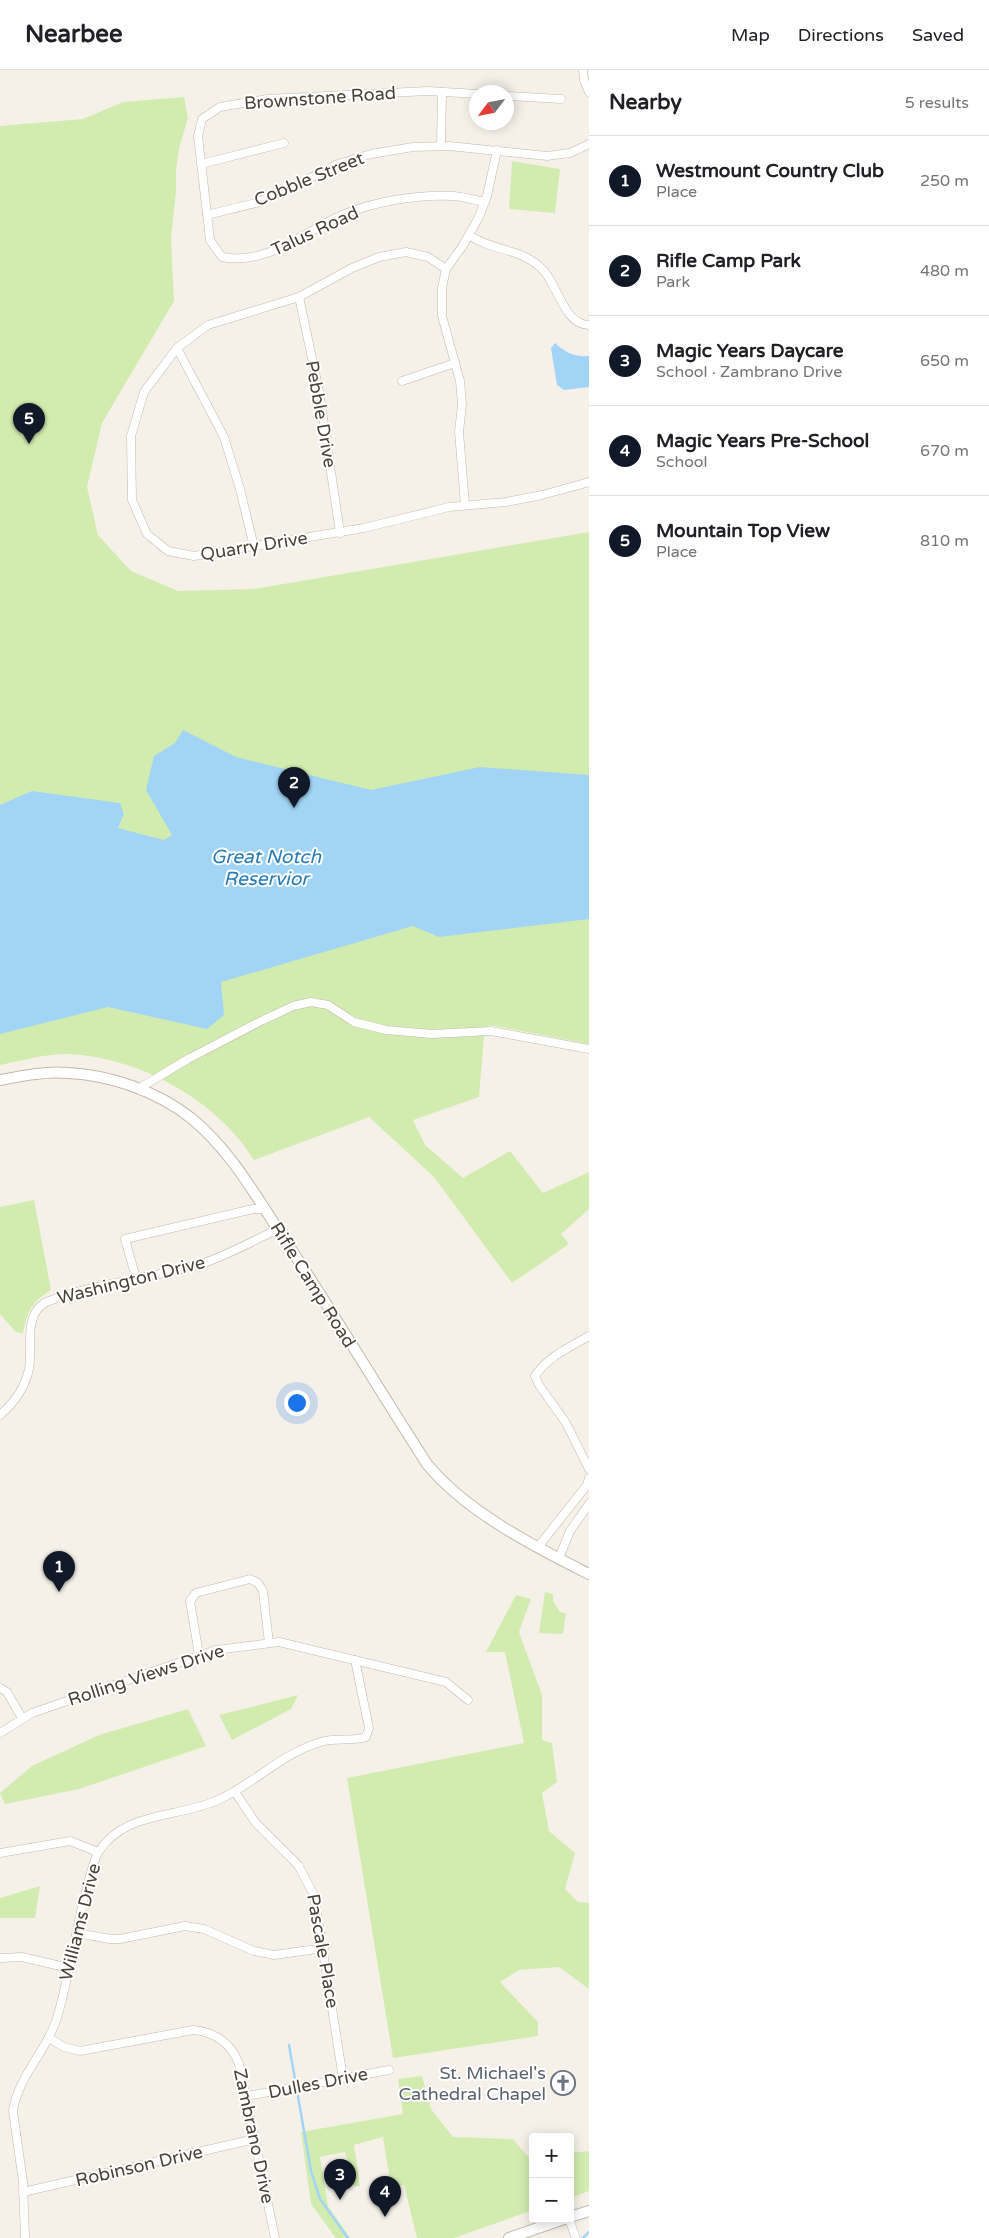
<!DOCTYPE html>
<meta charset="utf-8">
<style>
:root{--surface:#fff;--page:#f6f6f6;--text:#202124;--muted:#757577;--line:#e0e0e0;--accent:#111827}
body{margin:0;font-family:"Varela Round",sans-serif;background:var(--page);color:var(--text)}
.controls{position:absolute;right:15px;bottom:15px;display:grid;overflow:hidden;border-radius:5px;box-shadow:0 2px 12px #0003}
.controls button{width:45px;height:45px;display:grid;place-items:center;padding:0;border:0;border-bottom:1px solid var(--line);background:var(--surface);color:var(--text);font:25px sans-serif}
.compass{position:absolute;left:469px;top:15px;width:45px;height:45px;border-radius:50%;background:var(--surface);box-shadow:0 2px 12px #0003;rotate:238deg}
.you{position:absolute;left:296px;top:1332px;width:18px;height:18px;margin:-12px;border:4px solid #fff;border-radius:50%;background:#1a73e8;box-shadow:0 0 0 8px #1a73e833}
.badge{display:grid;place-items:center;width:32px;height:32px;border-radius:50%;background:var(--accent);color:#fff;font-size:16px;font-weight:700}
.pin{position:absolute;translate:-50% -41px;filter:drop-shadow(0 1px 2px #0008)}
.pin::after{content:'';position:absolute;top:26px;width:18px;height:15px;background:inherit;clip-path:polygon(0 0,100% 0,50% 100%)}
.list{margin:0;padding:0;list-style:none}
h2{display:flex;justify-content:space-between;align-items:center;height:65px;margin:0;padding:0 20px;font-size:21px}
h2 small{font-size:16px;font-weight:400;color:var(--muted)}
.list li{display:grid;grid-template-columns:32px 1fr auto;gap:15px;align-items:center;box-sizing:border-box;height:90px;padding:0 20px;border-top:1px solid var(--line)}
.list b{display:block;font-size:19px;white-space:nowrap}
.list p{margin:0;font-size:16px;white-space:nowrap;color:var(--muted)}
.list em{font-size:16px;font-style:normal;color:var(--muted)}
.map{position:relative;flex:none;width:589px;height:2168px;overflow:hidden}
header{display:flex;align-items:center;gap:30px;box-sizing:border-box;height:70px;padding:0 25px;background:var(--surface);border-bottom:1px solid var(--line)}
header strong{font-size:24px}
nav{display:flex;gap:28px;margin-inline-start:auto;font-size:18px}
main{display:flex}
aside{flex:1;background:var(--surface)}
.map>svg:first-child{display:block}
.green{fill:#d2ecaf}
.water{fill:#a2d5f5}
.lines{fill:none;stroke-linecap:round;stroke-linejoin:round}
.stream{stroke:#a2d5f5;stroke-width:2.5}
.minor-casing{stroke:#c2b9aa;stroke-width:9}
.tertiary-casing{stroke:#c2b9aa;stroke-width:12}
.minor{stroke:#fff;stroke-width:8}
.tertiary{stroke:#fff;stroke-width:10}
.labels{text-anchor:middle;stroke-width:4;stroke-linejoin:round;paint-order:stroke}
.street-label{font-size:18px;fill:#4a4236;stroke:#fff}
.worship-label{font-size:18px;fill:#5b616d;stroke:#fff;text-anchor:end}
.water-label{font-size:19px;font-style:italic;fill:#267bb5;stroke:#fff}
</style>
<header>
<strong>Nearbee</strong>
<nav><a>Map</a><a>Directions</a><a>Saved</a></nav>
</header>
<main>
<div class="map">
<svg width="589" height="2168" viewBox="0 0 589 2168">
<rect width="100%" height="100%" fill="#f5f1e9"/>
<!-- green -->
<g class="green">
<path d="M184,27L188,48L179,78L176,102V122L171,168L174,231L102,353L87,417L98,465L131,501L178,521L254,519L589,462V974L489,955L484,967L479,1027L413,1050L425,1075L463,1108L510,1081L543,1123L589,1102V1139L561,1164L569,1174L512,1213L434,1107L369,1047L254,1090C217,1030 139,987 68,984C49,983 19,991 0,995V56L83,49L123,32Z"/>
<path d="M512,91L560,99L555,143L509,139Z"/>
<path d="M34,1130L51,1220C31,1233 28,1240 23,1263L16,1262L0,1244V1137Z"/>
<path d="M545,1522L553,1524V1531L560,1542L566,1543L563,1564L539,1563Z"/>
<path d="M516,1525L531,1529L519,1562L542,1625V1670L552,1673L557,1712L542,1723L549,1761L575,1783L565,1819L578,1832L589,1833V1919L559,1897L519,1900L500,1912L538,1952V1966L393,1988L347,1708L524,1673L505,1582H486Z"/>
<path d="M298,1625L291,1639L232,1670L219,1645Z"/>
<path d="M188,1639L206,1676L79,1719L5,1734L0,1723L32,1696L99,1665Z"/>
<path d="M40,1816L35,1848H0V1828Z"/>
<path d="M422,2006L431,2039L453,2067L513,2069L529,2088L533,2087V2140L454,2168H417L404,2115L391,2117L383,2067L354,2075L360,2116H354L345,2082L320,2087L328,2136L350,2168H336L311,2134L301,2062L403,2044L398,2009Z"/>
<path d="M589,2081V2121L570,2128V2083Z"/>
</g>
<!-- water -->
<g class="water">
<path d="M555,273C566,283 574,287 589,286V317L564,320L557,315L551,278Z"/>
<path d="M183,660L236,687L371,720L480,697L589,705V849L439,867L413,856L221,912L224,945L207,959L108,937L0,964V735L32,721L120,733L124,744L118,758L164,770L172,765L146,720L154,686L175,673Z"/>
</g>
<g class="lines">
<!-- stream -->
<g class="stream">
<path d="M289,1975L311,2101L320,2129L348,2168"/>
<path d="M583,2168L589,2162"/>
</g>
<defs>
<g id="minor">
<path d="M583,0L584,10L589,22"/>
<path d="M477,24L428,21L267,29L220,37L202,49L198,66L210,170L222,187C267,196 303,162 342,145C376,131 418,124 454,126C464,127 475,130 485,132"/>
<path d="M507,26L561,29"/>
<path d="M441,76L442,22"/>
<path d="M201,94L284,73"/>
<path d="M207,145L256,133L286,120L338,94L371,84L413,77L449,76L547,86L570,83L589,74"/>
<path d="M469,165C493,182 522,177 544,201C558,217 565,255 589,255"/>
<path d="M446,199L428,187L406,182L379,187L352,198L299,227L208,255L177,278L144,322L131,366L132,430L147,464L168,481L194,486L364,458L449,437L506,432L542,425L589,412"/>
<path d="M299,227L319,321L340,463"/>
<path d="M177,278L224,367L240,419L254,477"/>
<path d="M402,311L455,293"/>
<path d="M465,435L459,362L462,334L460,311L442,246V218L446,199L462,177L479,147L487,126L497,80"/>
<path d="M138,1019L188,989L259,952L293,936L311,932L328,935L354,952L386,960L432,964L491,961L589,979"/>
<path d="M136,1208L125,1169L253,1139H265"/>
<path d="M589,1266C570,1277 547,1287 535,1306L539,1315L566,1353L589,1399"/>
<path d="M0,1345C14,1333 25,1318 29,1299C33,1278 23,1248 44,1233C94,1213 149,1209 201,1194C228,1185 253,1171 278,1159"/>
<path d="M538,1477L587,1415L589,1408"/>
<path d="M559,1488L570,1461L589,1434"/>
<path d="M199,1585L190,1531L196,1523L250,1509L258,1513L263,1521L269,1573"/>
<path d="M0,1618L7,1622L22,1648"/>
<path d="M0,1663L32,1643L216,1580L279,1572L446,1612L468,1630"/>
<path d="M235,1722L255,1752L298,1795L314,1825L343,2008"/>
<path d="M0,1783L70,1771L98,1782"/>
<path d="M77,1863L110,1869H120L185,1856L204,1859L254,1881L274,1885L324,1878"/>
<path d="M0,1888L22,1887L69,1898"/>
<path d="M49,1968L64,1977L80,1981L193,1960C215,1962 231,1973 239,1994L275,2168"/>
<path d="M247,2026L389,2000"/>
<path d="M23,2122L255,2069"/>
<path d="M569,2149L576,2168"/>
<path d="M25,2168L23,2112L13,2041C18,2006 47,1981 57,1948C73,1894 78,1837 97,1784C124,1740 176,1749 218,1730C254,1714 282,1683 321,1672C335,1667 351,1672 366,1667L369,1658L355,1590"/>
</g>
<g id="tertiary">
<path d="M0,1010C21,1006 46,1001 68,1003C110,1005 157,1021 191,1048C228,1078 253,1121 279,1161C330,1237 377,1317 427,1394C465,1441 535,1477 589,1504"/>
<path d="M570,2147L589,2141"/>
<path d="M509,2168L564,2149"/>
</g>
</defs>
<!-- minor casing -->
<use href="#minor" class="minor-casing"/>
<!-- tertiary casing -->
<use href="#tertiary" class="tertiary-casing"/>
<!-- minor -->
<use href="#minor" class="minor"/>
<!-- tertiary -->
<use href="#tertiary" class="tertiary"/>
</g>
<!-- icons -->
<defs>
<symbol id="church-ring" viewBox="-11 -11 22 22"><circle r="9.5" fill="#fff" stroke="#6b7280" stroke-width="1.5"/><path d="M-1.2-6h2.4v3.5h3.3v2.4h-3.3V6h-2.4V-.1h-3.3v-2.4h3.3Z" fill="#6b7280"/></symbol>
</defs>
<g fill-rule="evenodd">
<use href="#church-ring" x="549" y="1999" width="28" height="28"/>
</g>
<g class="labels">
<!-- street labels -->
<g class="street-label">
<text transform="translate(320 28) rotate(-4)" y="6">Brownstone Road</text>
<text transform="translate(309 109) rotate(-22)" y="6">Cobble Street</text>
<text transform="translate(315 161) rotate(-25)" y="6">Talus Road</text>
<text transform="translate(321 344) rotate(80)" y="6">Pebble Drive</text>
<text transform="translate(254 476) rotate(-9)" y="6">Quarry Drive</text>
<text transform="translate(131 1210) rotate(-14)" y="6">Washington Drive</text>
<text transform="translate(313 1215) rotate(58)" y="6">Rifle Camp Road</text>
<text transform="translate(146 1605) rotate(-18)" y="6">Rolling Views Drive</text>
<text transform="translate(80 1852) rotate(-76)" y="6">Williams Drive</text>
<text transform="translate(323 1881) rotate(80)" y="6">Pascale Place</text>
<text transform="translate(318 2013) rotate(-11)" y="6">Dulles Drive</text>
<text transform="translate(254 2066) rotate(78)" y="6">Zambrano Drive</text>
<text transform="translate(139 2096) rotate(-13)" y="6">Robinson Drive</text>
</g>
<!-- worship labels -->
<g class="worship-label">
<text x="546" y="2009">St. Michael's<tspan x="546" dy="21">Cathedral Chapel</tspan></text>
</g>
<!-- water labels -->
<g class="water-label">
<text x="266" y="793">Great Notch<tspan x="266" dy="22">Reservior</tspan></text>
</g>
</g>
</svg>
<div class="controls">
<button>+</button>
<button>−</button>
</div>
<svg class="compass" viewBox="-18 -18 36 36"><path d="M0-13l5 13h-10z" fill="#e53935"/><path d="M0 13l5-13h-10z" fill="#757577"/></svg>
<div class="you"></div>
<div class="pin badge" style="left:59px;top:1522px">1</div>
<div class="pin badge" style="left:294px;top:738px">2</div>
<div class="pin badge" style="left:340px;top:2130px">3</div>
<div class="pin badge" style="left:385px;top:2147px">4</div>
<div class="pin badge" style="left:29px;top:374px">5</div>
</div>
<aside>
<h2>Nearby<small>5 results</small></h2>
<ul class="list">
<li><span class="badge">1</span><div><b>Westmount Country Club</b><p>Place</p></div><em>250 m</em></li>
<li><span class="badge">2</span><div><b>Rifle Camp Park</b><p>Park</p></div><em>480 m</em></li>
<li><span class="badge">3</span><div><b>Magic Years Daycare</b><p>School · Zambrano Drive</p></div><em>650 m</em></li>
<li><span class="badge">4</span><div><b>Magic Years Pre-School</b><p>School</p></div><em>670 m</em></li>
<li><span class="badge">5</span><div><b>Mountain Top View</b><p>Place</p></div><em>810 m</em></li>
</ul>
</aside>
</main>
